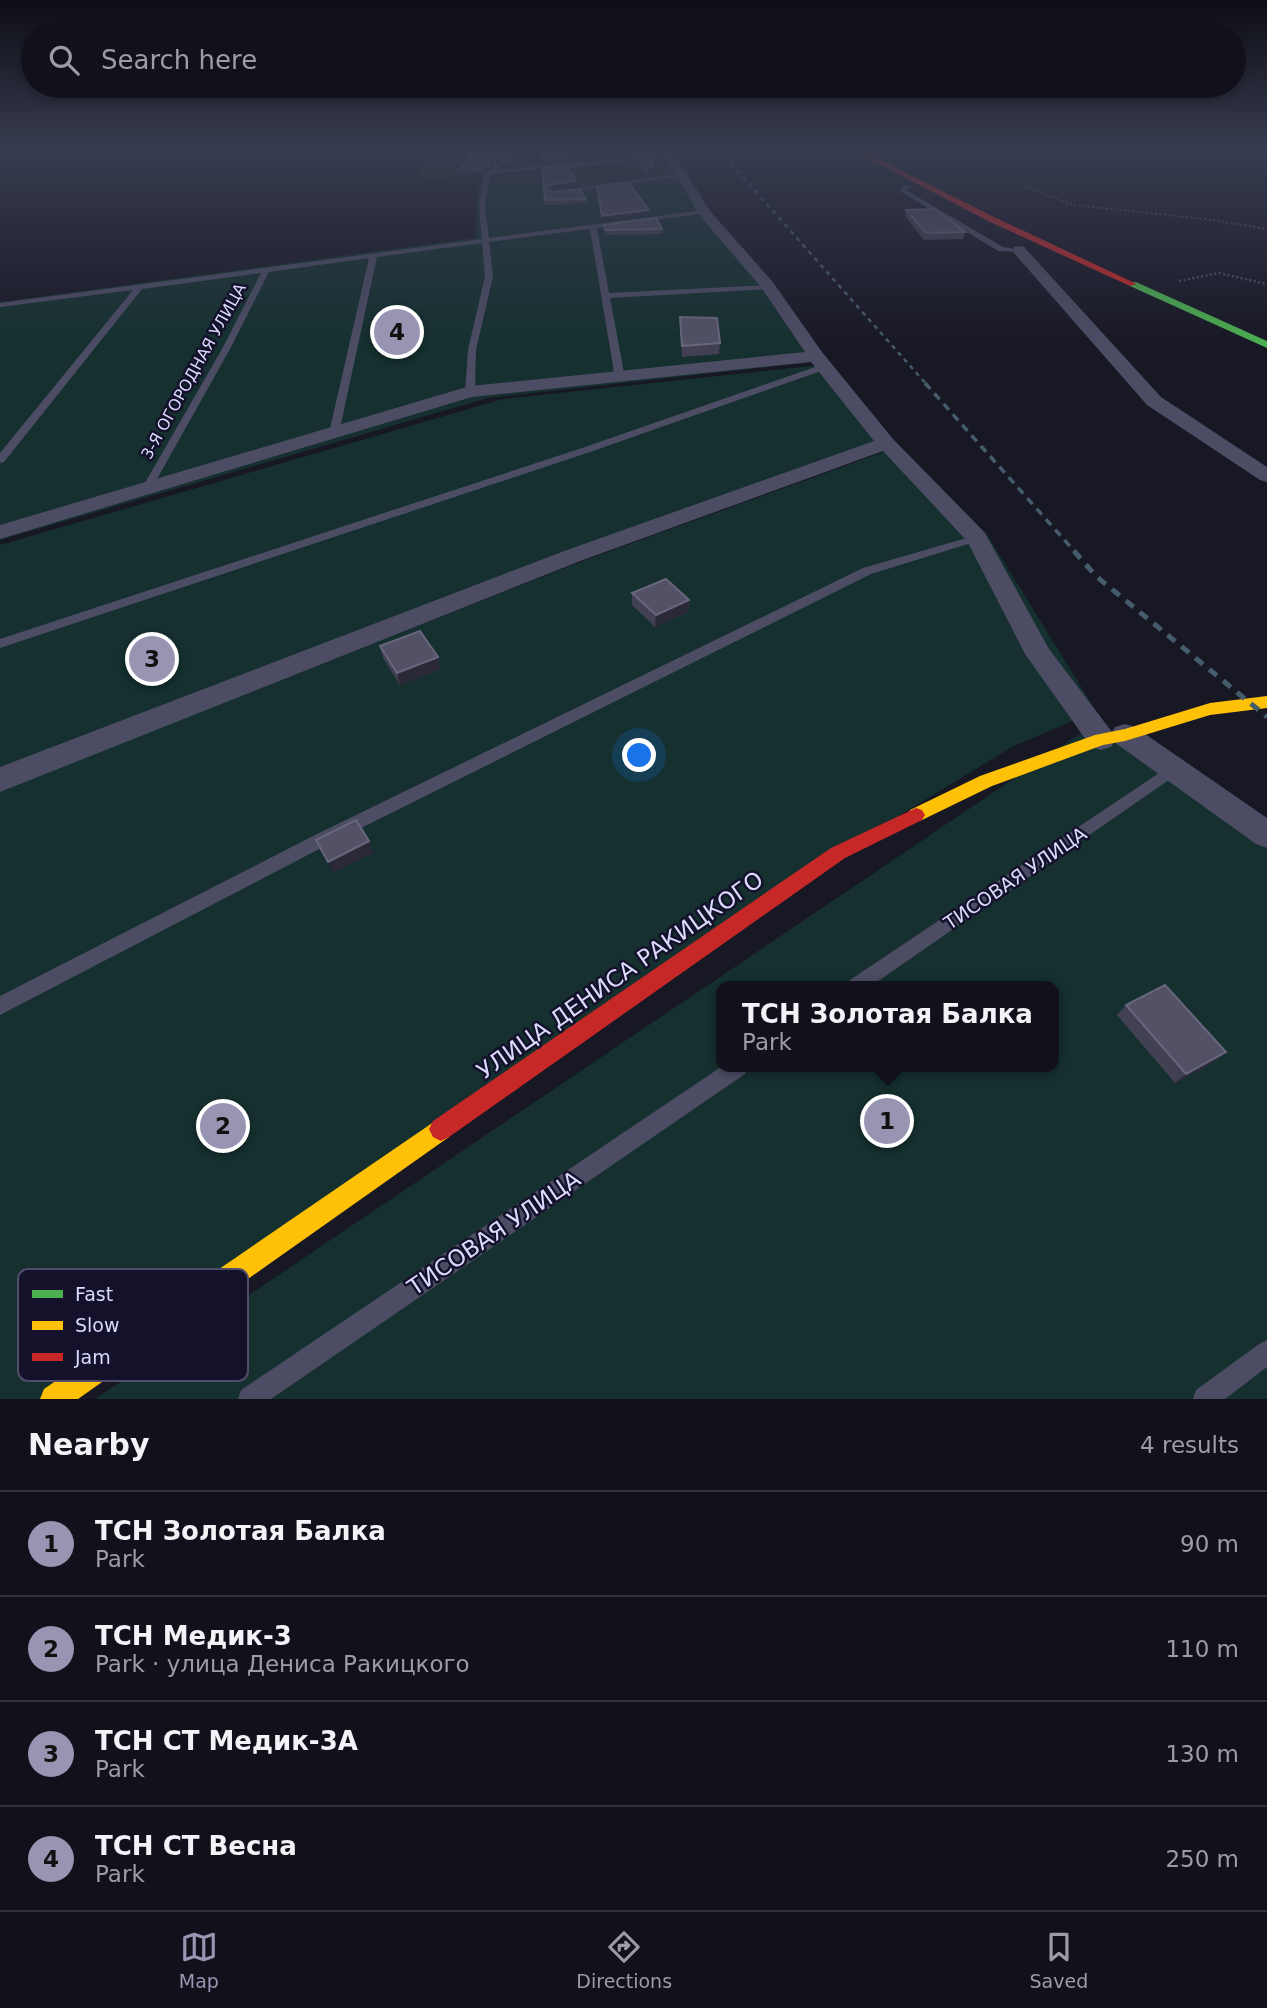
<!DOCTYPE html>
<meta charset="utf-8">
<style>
:root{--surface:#12111b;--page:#1b1a24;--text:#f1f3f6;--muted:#9c9da3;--line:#31313a;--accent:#9795b2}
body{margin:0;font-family:"DejaVu Sans",sans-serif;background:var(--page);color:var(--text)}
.you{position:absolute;left:640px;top:756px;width:24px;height:24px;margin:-18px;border:5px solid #fff;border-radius:50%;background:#1a73e8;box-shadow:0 0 0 10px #1a73e833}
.badge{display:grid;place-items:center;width:46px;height:46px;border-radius:50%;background:var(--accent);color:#111;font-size:23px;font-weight:700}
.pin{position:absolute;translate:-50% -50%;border:4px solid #fff;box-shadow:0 2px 7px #0006}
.popup{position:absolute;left:716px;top:981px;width:343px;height:91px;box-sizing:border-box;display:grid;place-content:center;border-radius:14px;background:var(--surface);filter:drop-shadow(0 2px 5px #0005);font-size:23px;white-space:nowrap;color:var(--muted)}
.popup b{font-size:26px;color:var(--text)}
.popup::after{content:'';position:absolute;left:50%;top:100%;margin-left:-14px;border:14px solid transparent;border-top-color:var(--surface)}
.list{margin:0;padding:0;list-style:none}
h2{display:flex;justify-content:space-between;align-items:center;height:91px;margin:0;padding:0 28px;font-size:30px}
h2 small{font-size:23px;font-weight:400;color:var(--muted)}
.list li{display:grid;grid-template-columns:46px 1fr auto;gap:21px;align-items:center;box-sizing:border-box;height:105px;padding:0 28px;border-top:2px solid var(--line)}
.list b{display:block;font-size:26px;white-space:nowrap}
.list p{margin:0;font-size:23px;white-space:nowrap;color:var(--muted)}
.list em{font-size:23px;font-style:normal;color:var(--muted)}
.icon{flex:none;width:38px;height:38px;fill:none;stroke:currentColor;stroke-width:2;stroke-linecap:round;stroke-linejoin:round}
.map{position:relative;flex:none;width:1267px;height:1399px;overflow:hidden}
.search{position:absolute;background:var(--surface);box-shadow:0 4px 10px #0003;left:21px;right:21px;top:21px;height:77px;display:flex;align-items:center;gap:18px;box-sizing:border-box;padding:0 24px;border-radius:38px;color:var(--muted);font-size:26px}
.sheet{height:511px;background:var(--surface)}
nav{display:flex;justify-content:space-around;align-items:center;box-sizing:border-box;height:98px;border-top:2px solid var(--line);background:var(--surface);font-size:19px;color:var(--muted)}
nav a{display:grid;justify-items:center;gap:4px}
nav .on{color:var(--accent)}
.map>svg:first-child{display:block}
.green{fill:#15302f;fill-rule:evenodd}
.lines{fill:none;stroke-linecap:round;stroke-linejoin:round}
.path-far1{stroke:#465360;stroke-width:2;stroke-dasharray:2 2.5;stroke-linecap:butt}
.path{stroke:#465360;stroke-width:2.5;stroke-dasharray:2 2.5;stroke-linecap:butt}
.lane{fill:#4c4c64;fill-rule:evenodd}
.street{fill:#4c4c64;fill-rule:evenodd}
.fast{fill:#4caf50;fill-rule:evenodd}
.slow{fill:#ffc107;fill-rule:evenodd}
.jam{fill:#c62828;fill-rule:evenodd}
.rail-far2{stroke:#445c6c;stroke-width:2.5;stroke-dasharray:4.5 4.5;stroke-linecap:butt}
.rail-far1{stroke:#445c6c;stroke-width:3.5;stroke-dasharray:8 6;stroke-linecap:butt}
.rail{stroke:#445c6c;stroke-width:5;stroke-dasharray:10 8;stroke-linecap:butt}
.wall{fill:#424053}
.shaded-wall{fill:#2a2938}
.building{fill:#525165;stroke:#68667e;stroke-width:2}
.labels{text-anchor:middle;stroke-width:5;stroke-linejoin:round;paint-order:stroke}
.far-street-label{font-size:16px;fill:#dcd9ff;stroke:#14112a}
.street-label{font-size:19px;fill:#dcd9ff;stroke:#14112a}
.near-street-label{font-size:23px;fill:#dcd9ff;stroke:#14112a}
.key{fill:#14112a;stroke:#504d6a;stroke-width:2}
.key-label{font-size:19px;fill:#dcd9ff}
</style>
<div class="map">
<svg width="1267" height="1399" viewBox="0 0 1267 1399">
<rect width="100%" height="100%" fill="#181724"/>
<!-- green -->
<g class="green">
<path d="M413,150H673L678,158L422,179Z"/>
<path d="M666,160L703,217L767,291L814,362L488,398L0,540V302L475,238L479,178Z"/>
<path d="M829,364L891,440L0,773V545L503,399Z"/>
<path d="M900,446L986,533L1096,711L1012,747L838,853L55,1399H0V789L588,559Z"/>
<path d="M1099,721L1267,843V1399H95ZM721,986H1053V1067H721Z"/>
</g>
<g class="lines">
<!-- path-far1 -->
<path class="path-far1" d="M1024,186L1073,205L1206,219L1267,229"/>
<!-- path -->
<path class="path" d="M1179,281L1219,273L1267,284"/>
<!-- lane -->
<g class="lane">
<path d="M490,150H496L500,166L498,169L576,162L568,150H574L582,162L672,154L675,156L581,167L495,173L490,176L485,207L489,238L704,210L706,213L597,228L609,293L770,285L774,287L770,289L610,298L625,378L620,381L615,378L590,229L489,242L493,276L476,350L475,392L470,395L465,392L468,350L485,276L482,243L377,257L339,433L334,436L329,433L369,258L269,272L230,349L152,488L147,491L142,488L222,349L261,273L142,289L4,462L0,463V453L133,290L0,307V303L482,239L479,207L484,175L494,166Z"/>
<path d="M683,173L685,176L552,194L549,192Z"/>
<path d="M906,185L911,186L906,190L1003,247L1023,250L1019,252L998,251L900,191V189Z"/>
<path d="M824,364L827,365V369L590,452L0,648V639L582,448Z"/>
<path d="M977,535L981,536V540L871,574L327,845L0,1015V996L315,835L863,568Z"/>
<path d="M1174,763L1179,765L1182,769L1179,773L871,986H847L850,980Z"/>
<path d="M721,1067H748L745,1074L271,1399H238L241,1390Z"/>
<path d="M1267,1340V1367L1225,1399H1193L1196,1390L1259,1344Z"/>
</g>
<!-- street -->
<g class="street">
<path d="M661,150H672L710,211L772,281L822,352L893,439L985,533L1049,649L1112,732L1115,727L1125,724L1135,727L1267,818V848L1256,844L1114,742L1111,747L1101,750L1091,747L1025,654L967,541L883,451L583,560L0,792V767L567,550L874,441L811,362L472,397L0,539V525L470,386L805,352L761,287L700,216Z"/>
<path d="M1019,246L1024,247L1161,397L1267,467V482L1260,480L1147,405L1014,253V247Z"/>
</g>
<!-- fast -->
<path class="fast" d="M1130,282H1136L1267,341V348L1130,286Z"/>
<!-- slow -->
<g class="slow">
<path d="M1267,696V708L1210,715L1125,741L1103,745L992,786L922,820L916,822L910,820L907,815L910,810L980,776L1095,735L1125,729L1210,703Z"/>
<path d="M441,1117L449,1121L453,1129L449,1137L78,1399H40L44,1389Z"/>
</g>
<!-- jam -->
<g class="jam">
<path d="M853,150H860L994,217L1137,284L1130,286L988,221Z"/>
<path d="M916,808L922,810L925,815L922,820L845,858L449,1137L441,1141L433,1137L429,1129L433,1121L831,848Z"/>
</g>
<!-- rail-far2 -->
<path class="rail-far2" d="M719,150L927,385"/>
<!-- rail-far1 -->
<path class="rail-far1" d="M925,383L1076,553"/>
<!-- rail -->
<path class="rail" d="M1074,551L1096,576L1267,717"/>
</g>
<!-- wall -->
<g class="wall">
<path d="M637,155L654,166V174L648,175L637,163Z"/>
<path d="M491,165L483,172H463L462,168Z"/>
<path d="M542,168L576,186L549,189L552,192L586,199V203L545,205Z"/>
<path d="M906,210L965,232L963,239L924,240L905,216Z"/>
<path d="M604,225L662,229V234L605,235Z"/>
<path d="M680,317L720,343L719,354L682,357Z"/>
<path d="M632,593L689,600L688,612L655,627L632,605Z"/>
<path d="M380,646L438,657L440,669L400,685L383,658Z"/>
<path d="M1126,1005L1226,1052L1214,1062L1175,1083L1117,1015Z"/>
</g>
<!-- shaded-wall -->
<g class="shaded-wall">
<path d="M514,150H516L511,165L502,166V162Z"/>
<path d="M631,150H646V154L631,155Z"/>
<path d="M569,155V160L541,162V157Z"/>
<path d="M491,161V165L483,172V168Z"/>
<path d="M654,166V174L648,175V167Z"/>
<path d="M576,181V186L549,189L546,188L548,185Z"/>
<path d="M649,210V214L602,221V216Z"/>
<path d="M689,600L688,612L655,627L656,615Z"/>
<path d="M438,657L440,669L400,685L397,673Z"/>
<path d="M369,841L374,853L333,873L328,862Z"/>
<path d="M1226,1052L1214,1062L1175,1083L1186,1074Z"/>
</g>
<!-- building -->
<g class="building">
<path d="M472,150H489L491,161L483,168H462Z"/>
<path d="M499,150H514L510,161L502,162Z"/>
<path d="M540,150H567L569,155L541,157Z"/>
<path d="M649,154L654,166L648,167L637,155Z"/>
<path d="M568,166L576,181L548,185L546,188L552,192L580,189L586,199L545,200L542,168Z"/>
<path d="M629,183L649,210L602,216L597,186Z"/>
<path d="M935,209L965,232L926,233L906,210Z"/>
<path d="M656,218L662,229L605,230L604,225Z"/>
<path d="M680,317L717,318L720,343L682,346Z"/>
<path d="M666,579L689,600L656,615L632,593Z"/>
<path d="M420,631L438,657L397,673L380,646Z"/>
<path d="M356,820L369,841L328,862L316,840Z"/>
<path d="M1165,985L1226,1052L1186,1074L1126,1005Z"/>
</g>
<!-- sky -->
<linearGradient id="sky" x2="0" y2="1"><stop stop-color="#0d0d14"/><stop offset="0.43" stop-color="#373c50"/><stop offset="1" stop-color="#373c50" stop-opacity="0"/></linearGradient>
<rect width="1267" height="346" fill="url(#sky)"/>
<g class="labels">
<!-- far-street labels -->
<g class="far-street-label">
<text transform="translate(193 371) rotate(-61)" y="6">3-Я ОГОРОДНАЯ УЛИЦА</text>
</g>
<!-- street labels -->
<g class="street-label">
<text transform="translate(1015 878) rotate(-34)" y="7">ТИСОВАЯ УЛИЦА</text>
</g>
<!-- near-street labels -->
<g class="near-street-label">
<text transform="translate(620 975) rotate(-35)" y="8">УЛИЦА ДЕНИСА РАКИЦКОГО</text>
<text transform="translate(494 1233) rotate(-34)" y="8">ТИСОВАЯ УЛИЦА</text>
</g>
</g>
<!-- legend -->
<rect x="18" y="1269" width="230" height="112" rx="10" class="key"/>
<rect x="32" y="1290" width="31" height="8" fill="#4caf50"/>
<rect x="32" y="1321" width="31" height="9" fill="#ffc107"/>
<rect x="32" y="1353" width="31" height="8" fill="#c62828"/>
<g class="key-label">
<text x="75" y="1301">Fast</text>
<text x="75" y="1332">Slow</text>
<text x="75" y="1364">Jam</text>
</g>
</svg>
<div class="you"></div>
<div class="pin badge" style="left:887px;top:1121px">1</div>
<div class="popup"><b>ТСН Золотая Балка</b>Park</div>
<div class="pin badge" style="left:223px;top:1126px">2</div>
<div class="pin badge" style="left:152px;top:659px">3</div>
<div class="pin badge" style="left:397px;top:332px">4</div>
<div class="search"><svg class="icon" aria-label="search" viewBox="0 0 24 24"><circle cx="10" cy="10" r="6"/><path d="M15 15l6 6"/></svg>Search here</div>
</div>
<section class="sheet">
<h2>Nearby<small>4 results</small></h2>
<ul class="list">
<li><span class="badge">1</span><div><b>ТСН Золотая Балка</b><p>Park</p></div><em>90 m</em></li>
<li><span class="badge">2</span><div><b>ТСН Медик-3</b><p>Park · улица Дениса Ракицкого</p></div><em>110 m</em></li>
<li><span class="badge">3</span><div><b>ТСН СТ Медик-3А</b><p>Park</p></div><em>130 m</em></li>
<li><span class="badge">4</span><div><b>ТСН СТ Весна</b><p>Park</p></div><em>250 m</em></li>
</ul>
</section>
<nav>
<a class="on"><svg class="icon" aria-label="map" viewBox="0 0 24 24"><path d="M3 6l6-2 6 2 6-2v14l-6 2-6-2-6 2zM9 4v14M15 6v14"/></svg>Map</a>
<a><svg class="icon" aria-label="directions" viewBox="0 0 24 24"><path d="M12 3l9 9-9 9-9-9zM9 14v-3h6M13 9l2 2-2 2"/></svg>Directions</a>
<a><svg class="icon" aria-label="saved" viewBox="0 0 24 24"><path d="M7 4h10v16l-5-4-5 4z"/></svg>Saved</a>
</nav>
